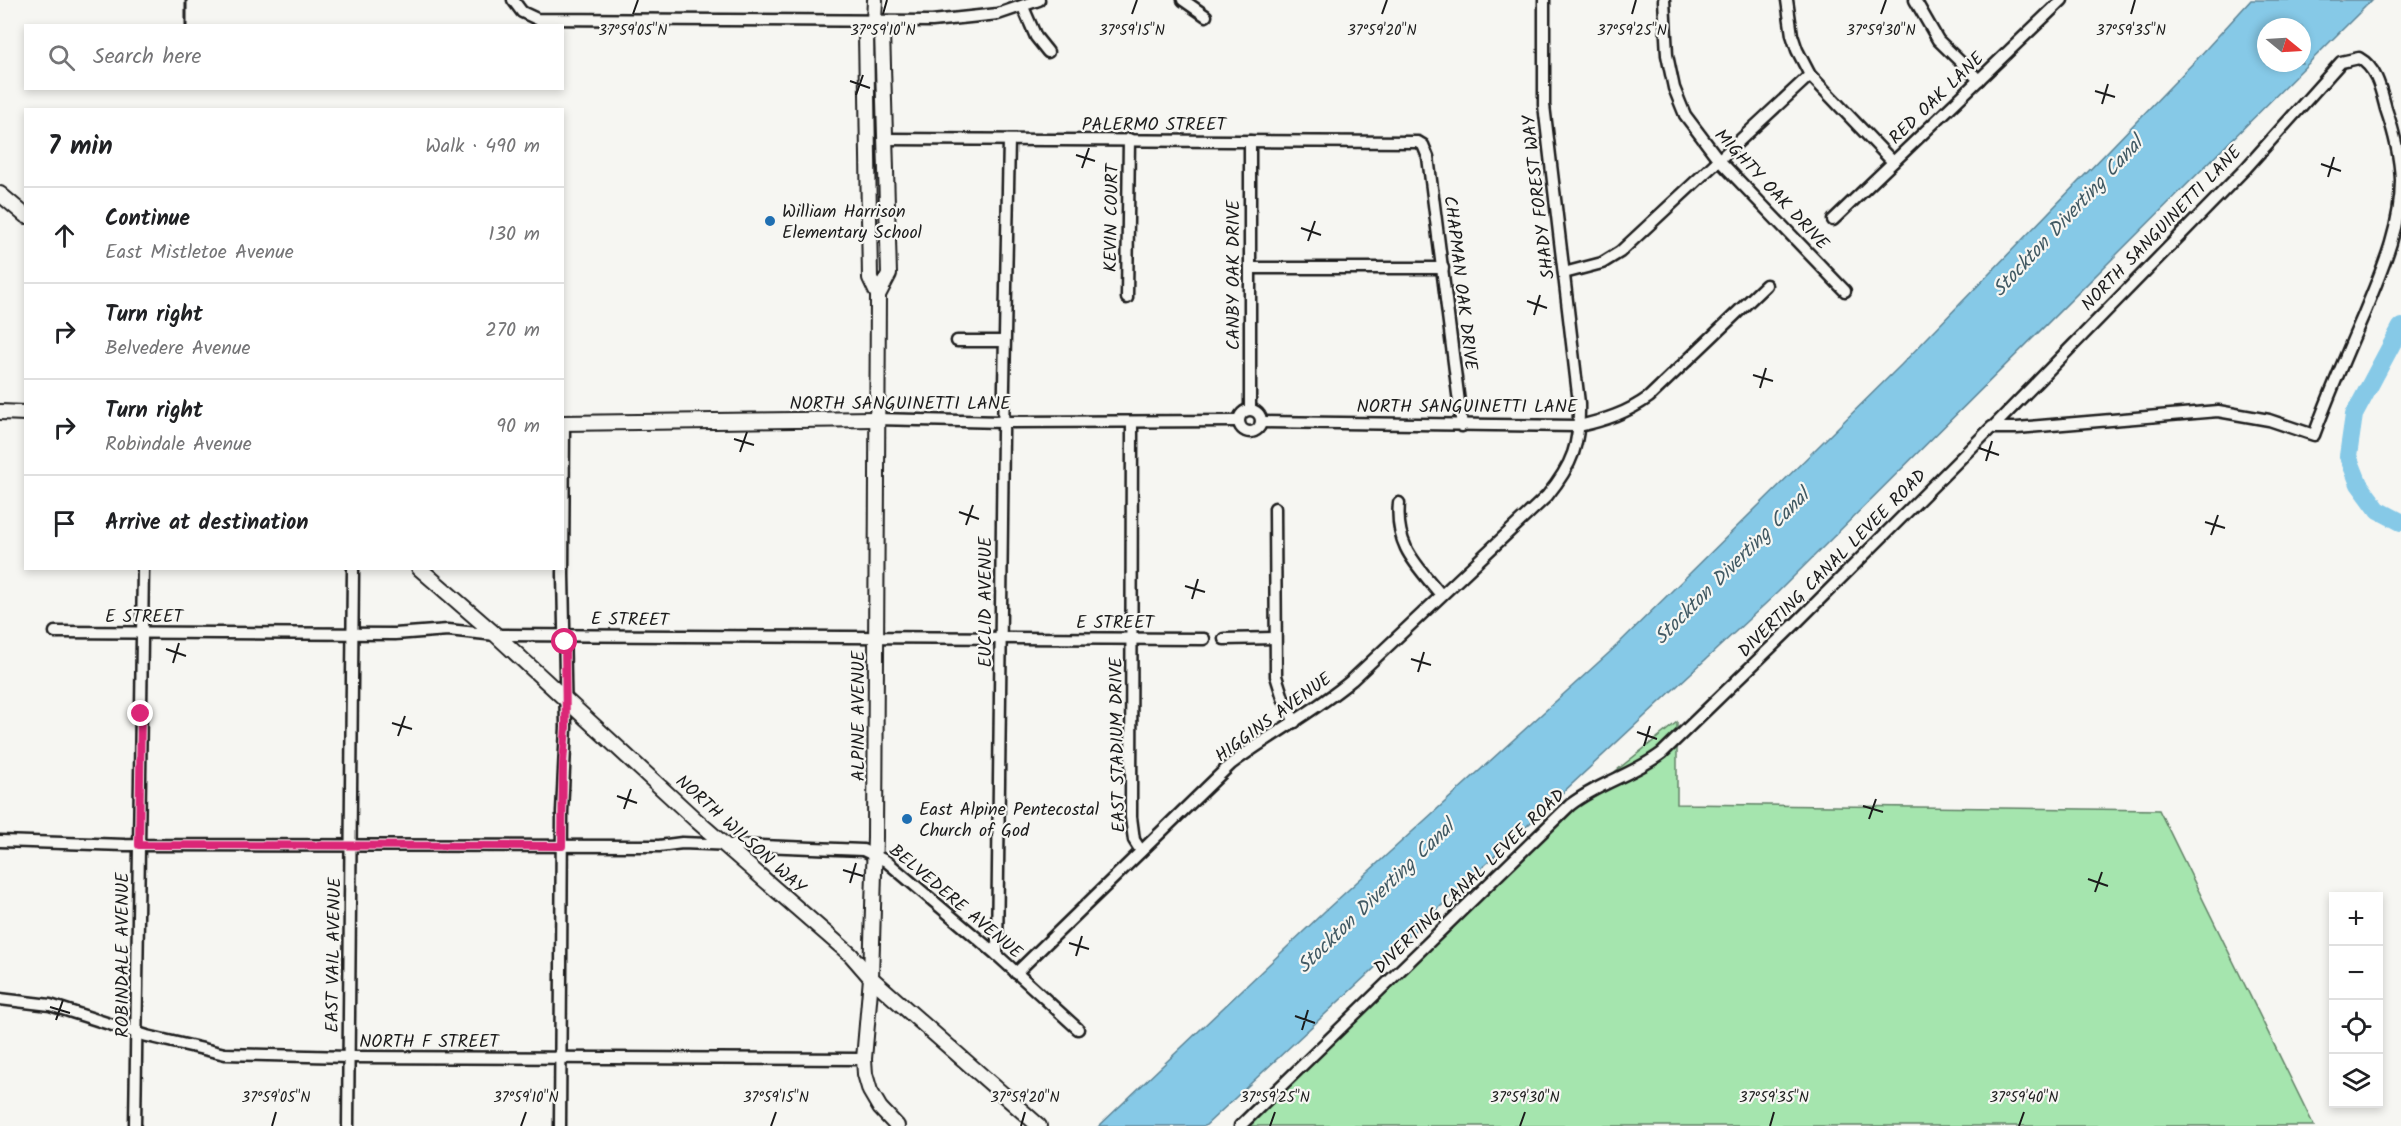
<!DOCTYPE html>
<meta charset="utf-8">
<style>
:root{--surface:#fff;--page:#f6f6f6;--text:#202124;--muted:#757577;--line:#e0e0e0}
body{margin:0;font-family:Kalam,sans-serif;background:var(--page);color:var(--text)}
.controls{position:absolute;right:18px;bottom:18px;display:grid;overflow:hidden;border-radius:0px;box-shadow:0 3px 9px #0003}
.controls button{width:54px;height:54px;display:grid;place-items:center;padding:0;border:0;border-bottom:2px solid var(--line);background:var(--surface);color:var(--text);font:30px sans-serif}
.compass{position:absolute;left:2257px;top:18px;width:54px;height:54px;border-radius:50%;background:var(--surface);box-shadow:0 3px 9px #0003;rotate:108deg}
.stop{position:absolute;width:18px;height:18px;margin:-14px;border:4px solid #db2777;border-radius:50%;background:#fff}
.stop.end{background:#db2777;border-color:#fff;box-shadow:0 2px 6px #0008}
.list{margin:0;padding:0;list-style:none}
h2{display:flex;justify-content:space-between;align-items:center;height:78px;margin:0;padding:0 24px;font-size:26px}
h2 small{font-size:20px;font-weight:400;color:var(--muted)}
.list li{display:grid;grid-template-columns:39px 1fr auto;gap:18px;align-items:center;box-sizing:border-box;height:96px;padding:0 24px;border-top:2px solid var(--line)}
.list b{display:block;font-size:22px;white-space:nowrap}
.list p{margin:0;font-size:20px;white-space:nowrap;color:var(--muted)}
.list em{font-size:20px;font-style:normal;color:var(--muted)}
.icon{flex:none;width:33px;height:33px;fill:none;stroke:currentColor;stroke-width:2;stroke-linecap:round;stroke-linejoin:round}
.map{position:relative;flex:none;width:2401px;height:1126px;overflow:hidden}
.search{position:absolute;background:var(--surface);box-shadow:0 3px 9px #0003;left:24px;top:24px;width:540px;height:66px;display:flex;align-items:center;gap:15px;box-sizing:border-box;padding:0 21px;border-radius:0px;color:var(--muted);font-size:22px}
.panel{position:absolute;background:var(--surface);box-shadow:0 3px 9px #0003;left:24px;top:108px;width:540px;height:462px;border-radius:0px}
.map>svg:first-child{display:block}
.green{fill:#a5e5ae;stroke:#608065;stroke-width:1.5}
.water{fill:#86c9e7;stroke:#5c8496;stroke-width:1.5;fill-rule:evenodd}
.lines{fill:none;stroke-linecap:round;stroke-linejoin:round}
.river{stroke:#86c9e7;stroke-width:18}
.street-casing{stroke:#1c1c1c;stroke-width:15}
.secondary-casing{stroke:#1c1c1c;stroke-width:18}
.street{stroke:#f6f6f2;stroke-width:10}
.secondary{stroke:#f6f6f2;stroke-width:14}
.rail{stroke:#1c1c1c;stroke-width:3}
.route{stroke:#db2777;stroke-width:8}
.ticks{fill:none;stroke:#1c1c1c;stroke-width:2}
.poi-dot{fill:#1f6fb2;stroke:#f6f6f2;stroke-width:2}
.labels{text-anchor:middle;stroke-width:4.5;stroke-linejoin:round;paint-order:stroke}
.street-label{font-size:18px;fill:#1c1c1c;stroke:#f6f6f2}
.poi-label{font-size:18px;fill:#1c1c1c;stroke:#f6f6f2;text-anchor:start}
.water-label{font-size:20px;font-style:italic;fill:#415963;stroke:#f6f6f2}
.ticks-label{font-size:15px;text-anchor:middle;fill:#1c1c1c;stroke:#f6f6f2;stroke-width:4.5;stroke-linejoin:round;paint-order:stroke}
</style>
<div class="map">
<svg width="2401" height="1126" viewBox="0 0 2401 1126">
<rect width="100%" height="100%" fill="#f6f6f2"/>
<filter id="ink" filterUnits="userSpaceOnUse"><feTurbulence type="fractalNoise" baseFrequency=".0167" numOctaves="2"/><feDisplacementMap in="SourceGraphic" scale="12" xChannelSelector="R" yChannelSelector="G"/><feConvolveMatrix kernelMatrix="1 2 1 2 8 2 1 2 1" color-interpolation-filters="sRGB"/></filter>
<g filter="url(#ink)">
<!-- green -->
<path class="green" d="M1677,722V804L2159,810L2314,1126H1234L1592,790Z"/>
<!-- water -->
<path class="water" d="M2251,0H2372L1778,592L1205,1126H1099L1325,911L1610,652L1901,365L2197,59ZM2266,27H2302V63H2266Z"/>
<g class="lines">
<!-- river -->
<path class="river" d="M2401,327L2354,415L2348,456L2359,484L2378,510L2401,522"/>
<defs>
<g id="street">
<path d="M513,0L522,12L537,19L932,21L998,14L1039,0"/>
<path d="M1183,0L1206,16"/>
<path d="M1664,0L1667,55L1674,88L1685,115L1719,160L1845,291"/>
<path d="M1787,0L1792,35L1797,50L1810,75L1893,162"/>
<path d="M1915,0L1938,40L1979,80"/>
<path d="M1023,7L1036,37L1048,52"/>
<path d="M884,139L1418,142L1423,145L1428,157L1462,426"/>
<path d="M1250,141V409"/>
<path d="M1833,220L2062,0"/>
<path d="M1250,268H1443"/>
<path d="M1564,273L1602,263L1620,252L1810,75"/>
<path d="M1127,298L1129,139"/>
<path d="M957,341H1004"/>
<circle cx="1250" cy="421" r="11"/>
<path d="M876,419L1003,422L1238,421"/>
<path d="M1132,422L1131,817L1134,840L1141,851"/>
<path d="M1261,422L1579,426C1605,420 1627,413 1649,397L1766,285"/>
<path d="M1399,503C1395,546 1415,563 1441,595"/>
<path d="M1275,508L1276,676L1283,698L1295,722"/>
<path d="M55,632L395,634L448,630L496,635L1204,639"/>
<path d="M1224,639L1275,638"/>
<path d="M0,841L125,845L659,846L682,843L863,850L886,861L997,955L1078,1029"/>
<path d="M997,955L1003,434L1009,140"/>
<path d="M1016,973L1231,764C1271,734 1314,712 1352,680L1547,496C1573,464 1580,444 1579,403L1544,105V0"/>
<path d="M0,999L50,1005L147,1036L225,1054L348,1057L864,1059"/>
<path d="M135,1126L143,568"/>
<path d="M348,1126L353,568"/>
<path d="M560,1126L562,812L566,727L563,574L564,423"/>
<path d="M1240,1126L1570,805C1598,783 1633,775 1662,753L1795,624L1992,427L1998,428H2017L2218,411L2269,420L2314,435C2329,395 2346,355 2363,316C2381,272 2401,229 2401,180C2400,155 2394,132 2386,109C2381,90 2377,68 2359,58L2341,62L2246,168L1995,425V428"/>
</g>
<g id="secondary">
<path d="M875,0L874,21L866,33L870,278L878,295L875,837L871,978L864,1059L865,1074L870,1091L880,1108L897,1126"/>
<path d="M874,21L882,31L889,274L878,295"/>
<path d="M0,194L26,216"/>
<path d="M0,412L26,413"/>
<path d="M562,423L876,419"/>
<path d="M419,568L496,635L697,821L851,955L871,978L1039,1126"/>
</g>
</defs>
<!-- street casing -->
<use href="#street" class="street-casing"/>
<!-- secondary casing -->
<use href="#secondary" class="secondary-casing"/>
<!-- street -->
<use href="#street" class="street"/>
<!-- secondary -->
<use href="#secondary" class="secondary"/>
<!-- rail -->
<path class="rail" d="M186,26V0"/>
</g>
</g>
<g class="lines" filter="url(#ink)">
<!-- route -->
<path class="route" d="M141,714L139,845L562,846L563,764L566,727L565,642"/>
</g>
<!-- ticks -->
<path class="ticks" d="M633,14L638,0M883,14L887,0M1132,14L1137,0M1382,14L1387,0M1632,14L1636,0M1881,14L1886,0M2131,14L2135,0M850,81L870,88M2095,91L2115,97M856,95L863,75M2102,104L2108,84M1076,155L1095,161M2321,164L2341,171M1082,168L1089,148M2328,177L2334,157M1301,228L1321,235M1308,241L1315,221M1527,301L1547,308M1534,315L1540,295M1753,375L1773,381M1760,388L1766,368M734,439L754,445M1979,448L1999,455M740,452L747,432M1986,461L1992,441M959,512L979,519M2205,522L2225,528M966,525L973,505M2211,535L2218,515M1185,586L1205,592M1192,599L1198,579M166,649L186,656M1411,659L1431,665M173,663L179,643M1418,672L1424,652M392,723L412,729M1637,732L1657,739M398,736L405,716M1644,746L1650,726M617,796L637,803M1863,806L1883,812M624,809L631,789M1869,819L1876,799M843,870L863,876M2088,879L2108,886M850,883L856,863M2095,892L2102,872M1069,943L1089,949M1076,956L1082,936M50,1007L70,1013M1295,1016L1315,1023M56,1020L63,1000M1302,1030L1308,1010M272,1126L276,1112M521,1126L526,1112M771,1126L776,1112M1021,1126L1025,1112M1270,1126L1275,1112M1520,1126L1525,1112M1770,1126L1774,1112M2019,1126L2024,1112"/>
<!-- markers -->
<g class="poi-dot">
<circle cx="770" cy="221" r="6"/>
<circle cx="907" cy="819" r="6"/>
</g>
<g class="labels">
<!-- street labels -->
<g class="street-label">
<text transform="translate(1936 98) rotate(-44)" y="6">RED OAK LANE</text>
<text x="1154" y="130">PALERMO STREET</text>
<text transform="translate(1772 189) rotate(47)" y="6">MIGHTY OAK DRIVE</text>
<text transform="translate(1538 197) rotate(-97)" y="6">SHADY FOREST WAY</text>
<text transform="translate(1111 218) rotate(-89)" y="6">KEVIN COURT</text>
<text transform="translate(2161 228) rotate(-46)" y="6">NORTH SANGUINETTI LANE</text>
<text transform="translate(1233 275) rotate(-90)" y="6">CANBY OAK DRIVE</text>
<text transform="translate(1461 283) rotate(83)" y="6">CHAPMAN OAK DRIVE</text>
<text x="900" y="409">NORTH SANGUINETTI LANE</text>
<text x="1467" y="412">NORTH SANGUINETTI LANE</text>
<text transform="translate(1832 563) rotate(-45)" y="6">DIVERTING CANAL LEVEE ROAD</text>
<text transform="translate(985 602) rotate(-90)" y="6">EUCLID AVENUE</text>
<text x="144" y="622">E STREET</text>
<text transform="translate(630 619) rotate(1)" y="6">E STREET</text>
<text x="1115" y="628">E STREET</text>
<text transform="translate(858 716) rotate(-90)" y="6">ALPINE AVENUE</text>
<text transform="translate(1273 717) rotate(-36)" y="6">HIGGINS AVENUE</text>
<text transform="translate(1117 745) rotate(-91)" y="6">EAST STADIUM DRIVE</text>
<text transform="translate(741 834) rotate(42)" y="6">NORTH WILSON WAY</text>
<text transform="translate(1469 881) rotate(-44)" y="6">DIVERTING CANAL LEVEE ROAD</text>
<text transform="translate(956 901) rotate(40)" y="6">BELVEDERE AVENUE</text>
<text transform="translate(122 955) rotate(-90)" y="6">ROBINDALE AVENUE</text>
<text transform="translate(333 955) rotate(-89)" y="6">EAST VAIL AVENUE</text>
<text x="429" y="1047">NORTH F STREET</text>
</g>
<!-- poi labels -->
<g class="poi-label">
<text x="782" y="217">William Harrison<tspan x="782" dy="21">Elementary School</tspan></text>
<text x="919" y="815">East Alpine Pentecostal<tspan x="919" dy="21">Church of God</tspan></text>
</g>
<!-- water labels -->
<g class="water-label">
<text transform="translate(2067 216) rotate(-47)" y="7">Stockton Diverting Canal</text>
<text transform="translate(1731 566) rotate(-45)" y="7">Stockton Diverting Canal</text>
<text transform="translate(1375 896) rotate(-44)" y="7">Stockton Diverting Canal</text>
</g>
</g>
<g class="ticks-label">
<text x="633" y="35">37°59'05"N</text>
<text x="883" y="35">37°59'10"N</text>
<text x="1132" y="35">37°59'15"N</text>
<text x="1382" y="35">37°59'20"N</text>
<text x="1632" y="35">37°59'25"N</text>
<text x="1881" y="35">37°59'30"N</text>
<text x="2131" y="35">37°59'35"N</text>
<text x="276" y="1102">37°59'05"N</text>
<text x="526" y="1102">37°59'10"N</text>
<text x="776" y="1102">37°59'15"N</text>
<text x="1025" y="1102">37°59'20"N</text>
<text x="1275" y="1102">37°59'25"N</text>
<text x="2024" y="1102">37°59'40"N</text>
<text x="1525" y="1102">37°59'30"N</text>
<text x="1774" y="1102">37°59'35"N</text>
</g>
</svg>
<div class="controls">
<button>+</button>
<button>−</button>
<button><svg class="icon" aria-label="locate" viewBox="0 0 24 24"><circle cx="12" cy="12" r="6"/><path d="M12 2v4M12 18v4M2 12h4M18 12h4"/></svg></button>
<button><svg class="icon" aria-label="layers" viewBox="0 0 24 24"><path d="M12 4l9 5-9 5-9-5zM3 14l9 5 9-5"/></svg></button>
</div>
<svg class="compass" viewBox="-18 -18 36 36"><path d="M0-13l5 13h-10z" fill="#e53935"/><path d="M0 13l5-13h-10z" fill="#757577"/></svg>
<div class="stop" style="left:565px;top:642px"></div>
<div class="stop end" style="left:141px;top:714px"></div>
<div class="search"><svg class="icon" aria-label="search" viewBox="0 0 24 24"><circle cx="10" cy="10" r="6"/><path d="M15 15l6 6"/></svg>Search here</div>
<section class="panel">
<h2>7 min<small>Walk · 490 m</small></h2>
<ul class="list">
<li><svg class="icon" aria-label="ahead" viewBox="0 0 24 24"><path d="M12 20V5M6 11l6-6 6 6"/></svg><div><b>Continue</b><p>East Mistletoe Avenue</p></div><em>130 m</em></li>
<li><svg class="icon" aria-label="right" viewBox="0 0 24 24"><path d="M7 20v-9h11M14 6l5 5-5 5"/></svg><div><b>Turn right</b><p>Belvedere Avenue</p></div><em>270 m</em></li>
<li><svg class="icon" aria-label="right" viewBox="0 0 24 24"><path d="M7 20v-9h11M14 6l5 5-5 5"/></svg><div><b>Turn right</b><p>Robindale Avenue</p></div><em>90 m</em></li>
<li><svg class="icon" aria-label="arrive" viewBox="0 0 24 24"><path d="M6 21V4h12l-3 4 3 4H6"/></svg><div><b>Arrive at destination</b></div></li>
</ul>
</section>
</div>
